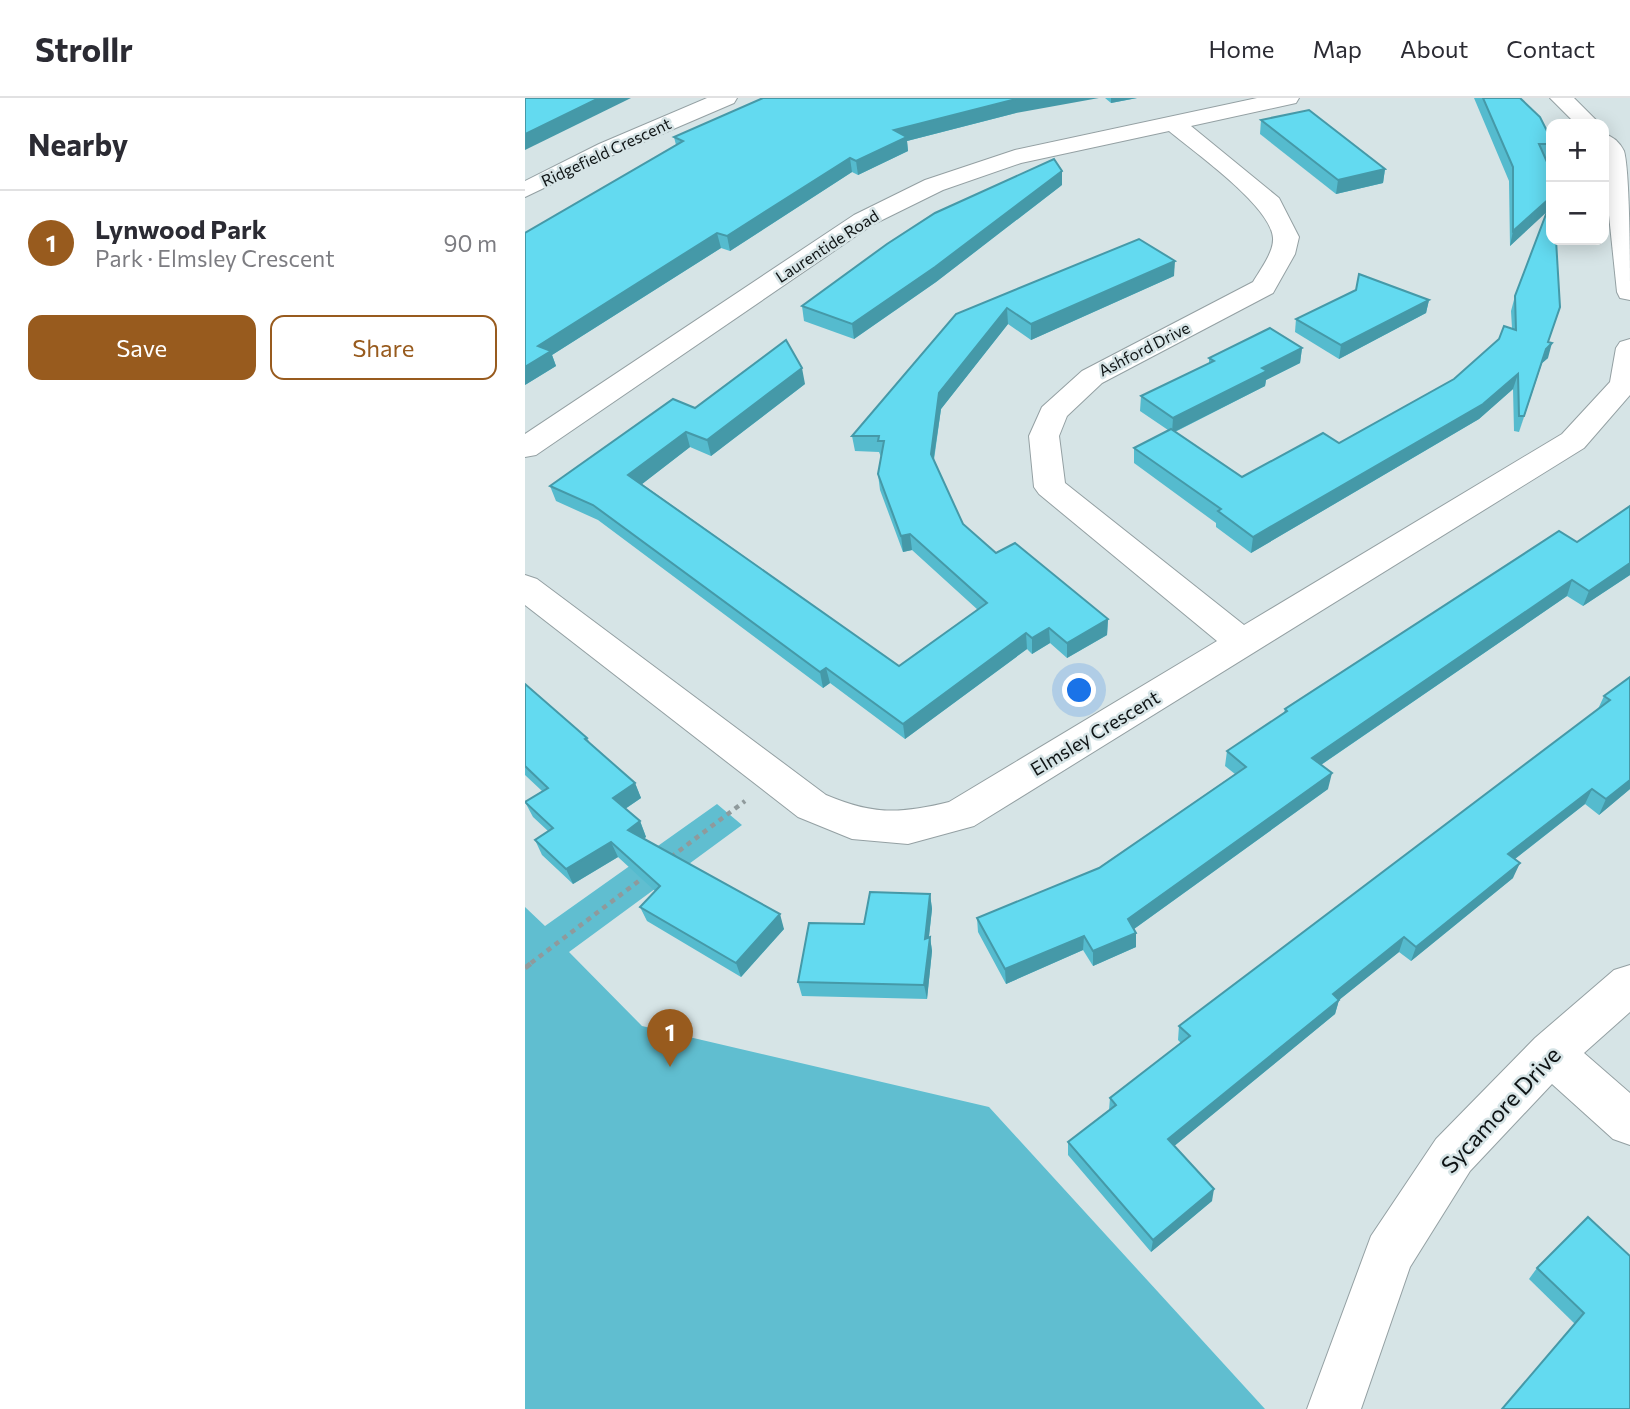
<!DOCTYPE html>
<meta charset="utf-8">
<style>
:root{--surface:#fff;--page:#f7f7f7;--text:#2b2b33;--muted:#7c7c81;--line:#e1e1e2;--accent:#985b1e}
body{margin:0;font-family:Commissioner,sans-serif;background:var(--page);color:var(--text)}
.controls{position:absolute;right:21px;top:21px;display:grid;overflow:hidden;border-radius:14px;box-shadow:0 4px 18px #0003}
.controls button{width:63px;height:63px;display:grid;place-items:center;padding:0;border:0;border-bottom:2px solid var(--line);background:var(--surface);color:var(--text);font:35px sans-serif}
.you{position:absolute;left:555px;top:593px;width:24px;height:24px;margin:-18px;border:5px solid #fff;border-radius:50%;background:#1a73e8;box-shadow:0 0 0 10px #1a73e833}
.badge{display:grid;place-items:center;width:46px;height:46px;border-radius:50%;background:var(--accent);color:#fff;font-size:23px;font-weight:700}
.pin{position:absolute;translate:-50% -58px;filter:drop-shadow(0 2px 4px #0008)}
.pin::after{content:'';position:absolute;top:37px;width:24px;height:21px;background:inherit;clip-path:polygon(0 0,100% 0,50% 100%)}
.list{margin:0;padding:0;list-style:none}
h2{display:flex;justify-content:space-between;align-items:center;height:91px;margin:0;padding:0 28px;font-size:30px}
h2 small{font-size:23px;font-weight:400;color:var(--muted)}
.list li{display:grid;grid-template-columns:46px 1fr auto;gap:21px;align-items:center;box-sizing:border-box;height:105px;padding:0 28px;border-top:2px solid var(--line)}
.list b{display:block;font-size:26px;white-space:nowrap}
.list p{margin:0;font-size:23px;white-space:nowrap;color:var(--muted)}
.list em{font-size:23px;font-style:normal;color:var(--muted)}
.actions{display:flex;gap:14px;padding:21px 28px}
.actions a{flex:1;padding:16px 0;border:2px solid var(--accent);border-radius:14px;text-align:center;font-size:24px;color:var(--accent)}
.actions .main{background:var(--accent);color:#fff}
.map{position:relative;flex:none;width:1105px;height:1311px;overflow:hidden}
header{display:flex;align-items:center;gap:42px;box-sizing:border-box;height:98px;padding:0 35px;background:var(--surface);border-bottom:2px solid var(--line)}
header strong{font-size:33px}
nav{display:flex;gap:38px;margin-inline-start:auto;font-size:24px}
main{display:flex}
aside{flex:1;background:var(--surface)}
.map>svg:first-child{display:block}
.green{fill:#60bed0}
.lines{fill:none;stroke-linecap:round;stroke-linejoin:round}
.minor-casing{stroke:#94a0a3;stroke-width:2}
.tertiary-casing{stroke:#94a0a3;stroke-width:2}
.path-far1{stroke:#8f9a9c;stroke-width:4.5;stroke-dasharray:5 5;stroke-linecap:butt}
.path{stroke:#8f9a9c;stroke-width:5;stroke-dasharray:7 7;stroke-linecap:butt}
.minor{fill:#fff;fill-rule:evenodd}
.tertiary{fill:#fff;fill-rule:evenodd}
.wall{fill:#55bbce}
.shaded-wall{fill:#4599a8}
.building{fill:#63daf0;stroke:#4599a8;stroke-width:2}
.labels{text-anchor:middle;stroke-width:5;stroke-linejoin:round;paint-order:stroke}
.far-street-label{font-size:16px;fill:#0e1314;stroke:#d6e4e6}
.street-label{font-size:19px;fill:#0e1314;stroke:#d6e4e6}
.near-street-label{font-size:23px;fill:#0e1314;stroke:#d6e4e6}
</style>
<header>
<strong>Strollr</strong>
<nav><a>Home</a><a>Map</a><a>About</a><a>Contact</a></nav>
</header>
<main>
<aside>
<h2>Nearby<small></small></h2>
<ul class="list">
<li><span class="badge">1</span><div><b>Lynwood Park</b><p>Park · Elmsley Crescent</p></div><em>90 m</em></li>
</ul>
<div class="actions"><a class="main">Save</a><a>Share</a></div>
</aside>
<div class="map">
<svg width="1105" height="1311" viewBox="0 0 1105 1311">
<rect width="100%" height="100%" fill="#d6e4e6"/>
<!-- green -->
<path class="green" d="M192,706L217,727L44,854L117,928L464,1009L740,1311H0V809L20,828Z"/>
<g class="lines">
<defs>
<g id="minor">
<path d="M732,0H774L771,5L666,28L754,100L774,139L770,156L748,195L577,285L542,318L534,338L540,385L719,527L1037,336L1085,284L1091,250L1095,244L1105,241V297L1059,350L449,728L383,746L327,741L273,719L0,507V477L12,481L301,697C348,717 375,716 424,704L692,543L514,396L509,389L504,338L517,309L557,273L728,184C735,172 749,154 748,140C746,108 669,54 644,33L496,65L418,92L347,127L11,357L0,359V336L329,117L400,82L490,52Z"/>
<path d="M1025,0H1049L1075,26H1051Z"/>
<path d="M1079,36C1088,38 1095,45 1099,53C1105,74 1105,173 1105,202L1095,200L1092,194L1079,69Z"/>
<path d="M1105,867V914L1059,955L1105,995V1047L1088,1041L1027,986L945,1073L885,1169L836,1311H782L846,1138L911,1041L1010,940L1089,872Z"/>
</g>
<path id="tertiary" d="M182,0H212L209,5L90,56L0,99V83L74,46Z"/>
</defs>
<!-- minor casing -->
<use href="#minor" class="minor-casing"/>
<!-- tertiary casing -->
<use href="#tertiary" class="tertiary-casing"/>
<!-- path-far1 -->
<g class="path-far1">
<path d="M146,759L220,703"/>
<path d="M6,865L119,779"/>
</g>
<!-- path -->
<path class="path" d="M0,870L9,863"/>
<!-- minor -->
<use href="#minor" class="minor"/>
<!-- tertiary -->
<use href="#tertiary" class="tertiary"/>
</g>
<!-- wall -->
<g class="wall">
<path d="M580,0H612L586,5Z"/>
<path d="M949,0H995L1026,41V55L1025,60H1021L1026,73L1023,260L1016,266L994,334L989,333L988,291L954,321L726,455L691,429V425L609,365V350L643,332L615,313L616,298L684,265V260L777,250L775,265L741,282L740,288L650,334L717,379L814,345L929,281L987,230L986,213L990,198L1022,113L985,148L984,83Z"/>
<path d="M491,15L382,43L383,53L333,77L327,74L205,153L196,150L27,257L31,268L0,287L151,47L149,39Z"/>
<path d="M736,22L860,71L858,85L811,96L735,36Z"/>
<path d="M537,87L411,184L329,241L279,223L277,208Z"/>
<path d="M649,178L506,242L483,226L416,311L409,362L438,426L471,455L583,521L582,537L542,560L525,545L507,556L502,551L380,641L305,585L298,590L73,422L31,403L25,388L170,310L280,286L186,358L165,349L117,386L374,568L453,512L387,452L378,454L355,392L353,376L356,359L354,354L330,353L327,338L431,216Z"/>
<path d="M904,202L901,215L814,261L770,234L771,221Z"/>
<path d="M1105,408V477L1058,508L1042,498L796,667L803,691L609,831L611,849L568,868L558,852L481,886L453,834L452,820L574,770L710,676L700,668L702,653L759,615L760,611L1052,444Z"/>
<path d="M1105,579V691L1074,717L1060,706L990,761L988,780L886,863L874,854L814,902L810,916L649,1048L687,1103L626,1154L543,1057V1044L584,1012L585,1000L656,945L653,942L654,928L1073,611L1079,598Z"/>
<path d="M0,586L62,640L65,645L110,685L116,700L100,711L115,723L121,739L118,741L259,831L216,879L122,823L115,809L130,793L93,759L48,786L17,757L10,742L23,733L8,719L0,704L17,693L0,677Z"/>
<path d="M405,796L407,811L404,839H405L407,853L402,901L277,898L273,884L339,826Z"/>
<path d="M1105,1158L1050,1226L1004,1181L1012,1170Z"/>
</g>
<!-- shaded-wall -->
<g class="shaded-wall">
<path d="M74,0H106L0,52V36Z"/>
<path d="M495,0H574L491,15L382,43L383,53L333,77L331,63L369,32Z"/>
<path d="M586,0H612L586,5Z"/>
<path d="M325,60L327,74L205,153L202,138Z"/>
<path d="M860,71L858,85L811,96L813,82Z"/>
<path d="M537,73V87L411,184L329,241L327,226Z"/>
<path d="M1026,99L1025,111L985,148L988,133Z"/>
<path d="M192,135L196,150L27,257L31,268L0,287V269L13,248Z"/>
<path d="M650,163L649,178L506,242V226Z"/>
<path d="M904,202L901,215L814,261L816,247Z"/>
<path d="M482,210L483,226L416,311L407,372L406,356L414,295Z"/>
<path d="M1027,245L1023,260L1016,266L994,334L1022,250Z"/>
<path d="M777,250L775,265L741,282L740,288L647,335L648,320L737,270Z"/>
<path d="M277,270L280,286L186,358L182,342Z"/>
<path d="M993,276L988,291L954,321L726,455L728,439Z"/>
<path d="M161,334L165,349L108,393L103,377Z"/>
<path d="M385,436L387,452L378,454L376,438Z"/>
<path d="M1105,465V477L1058,508L1064,493Z"/>
<path d="M1047,482L1042,498L784,675L787,660Z"/>
<path d="M583,521L582,537L542,560V545Z"/>
<path d="M524,530L525,545L507,556V540Z"/>
<path d="M501,535L502,551L380,641L378,626Z"/>
<path d="M301,570L305,585L298,590L295,574Z"/>
<path d="M807,675L803,691L602,836L603,821Z"/>
<path d="M1105,682V691L1074,717L1081,701Z"/>
<path d="M110,685L116,700L94,715L88,700Z"/>
<path d="M1067,691L1060,706L977,771L983,756Z"/>
<path d="M115,723L121,739L109,747L103,732Z"/>
<path d="M86,744L93,759L48,786L41,771Z"/>
<path d="M995,765L988,780L886,863L891,849Z"/>
<path d="M405,796L407,811L402,855L400,841Z"/>
<path d="M255,816L259,831L216,879L211,865Z"/>
<path d="M611,835V849L568,868V853Z"/>
<path d="M559,838L558,852L481,886L480,871Z"/>
<path d="M405,839L407,853L402,901L399,887Z"/>
<path d="M879,839L874,854L804,910L808,896Z"/>
<path d="M814,902L810,916L642,1054L643,1041Z"/>
<path d="M689,1091L687,1103L626,1154L628,1142Z"/>
</g>
<!-- building -->
<g class="building">
<path d="M0,0H74L0,36Z"/>
<path d="M238,0H495L369,32L382,39L331,63L325,60L202,138L192,135L13,248L26,253L0,269V135L158,43L149,39Z"/>
<path d="M958,0H995L1015,19L1026,41V46H1014L1026,73V99L988,133V69Z"/>
<path d="M784,12L860,71L813,82L736,22Z"/>
<path d="M529,61L537,73L410,169L327,226L277,208L362,146L410,115Z"/>
<path d="M1026,103V142H1031L1035,209L1023,244L1027,245L1021,251L999,318H994L993,276L958,306L728,439L693,413L696,411L609,350L646,331L717,379L798,335L814,345L929,281L974,241L979,228L991,232L990,198Z"/>
<path d="M614,141L650,163L506,226L482,210L414,295L406,356L438,426L471,455L490,445L583,521L542,545L524,530L507,540L501,535L378,626L301,570L295,574L68,407L25,388L148,301L170,310L261,242L277,270L182,342L161,334L103,377L374,568L462,505L385,436L376,438L353,376L359,343H353L354,338H327L431,216Z"/>
<path d="M834,176L904,202L816,247L771,221L831,192Z"/>
<path d="M745,230L777,250L737,270L742,273L648,320L616,298L689,263L684,260Z"/>
<path d="M1105,408V465L1064,493L1047,482L787,660L807,675L603,821L611,835L568,853L559,838L480,871L452,820L574,770L721,669L702,653L762,613L760,611L1034,433L1052,444Z"/>
<path d="M1105,579V682L1081,701L1067,691L983,756L995,765L891,849L879,839L808,896L814,902L643,1041L689,1091L628,1142L543,1044L591,1007L585,1000L665,938L654,928L1085,602L1079,598Z"/>
<path d="M0,586L62,640L60,641L110,685L88,700L115,723L103,732L255,816L211,865L115,809L135,788L86,744L41,771L10,742L28,730L0,704L23,690L0,668Z"/>
<path d="M345,794L405,796L400,841L405,839L399,887L273,884L284,825L339,826Z"/>
<path d="M1063,1119L1105,1158V1311H977L1059,1215L1012,1170Z"/>
</g>
<g class="labels">
<!-- far-street labels -->
<g class="far-street-label">
<text transform="translate(81 54) rotate(-25)" y="6">Ridgefield Crescent</text>
<text transform="translate(302 148) rotate(-33)" y="6">Laurentide Road</text>
<text transform="translate(619 251) rotate(-27)" y="6">Ashford Drive</text>
</g>
<!-- street labels -->
<g class="street-label">
<text transform="translate(570 635) rotate(-31)" y="7">Elmsley Crescent</text>
</g>
<!-- near-street labels -->
<g class="near-street-label">
<text transform="translate(976 1012) rotate(-47)" y="8">Sycamore Drive</text>
</g>
</g>
</svg>
<div class="controls">
<button>+</button>
<button>−</button>
</div>
<div class="you"></div>
<div class="pin badge" style="left:145px;top:969px">1</div>
</div>
</main>
